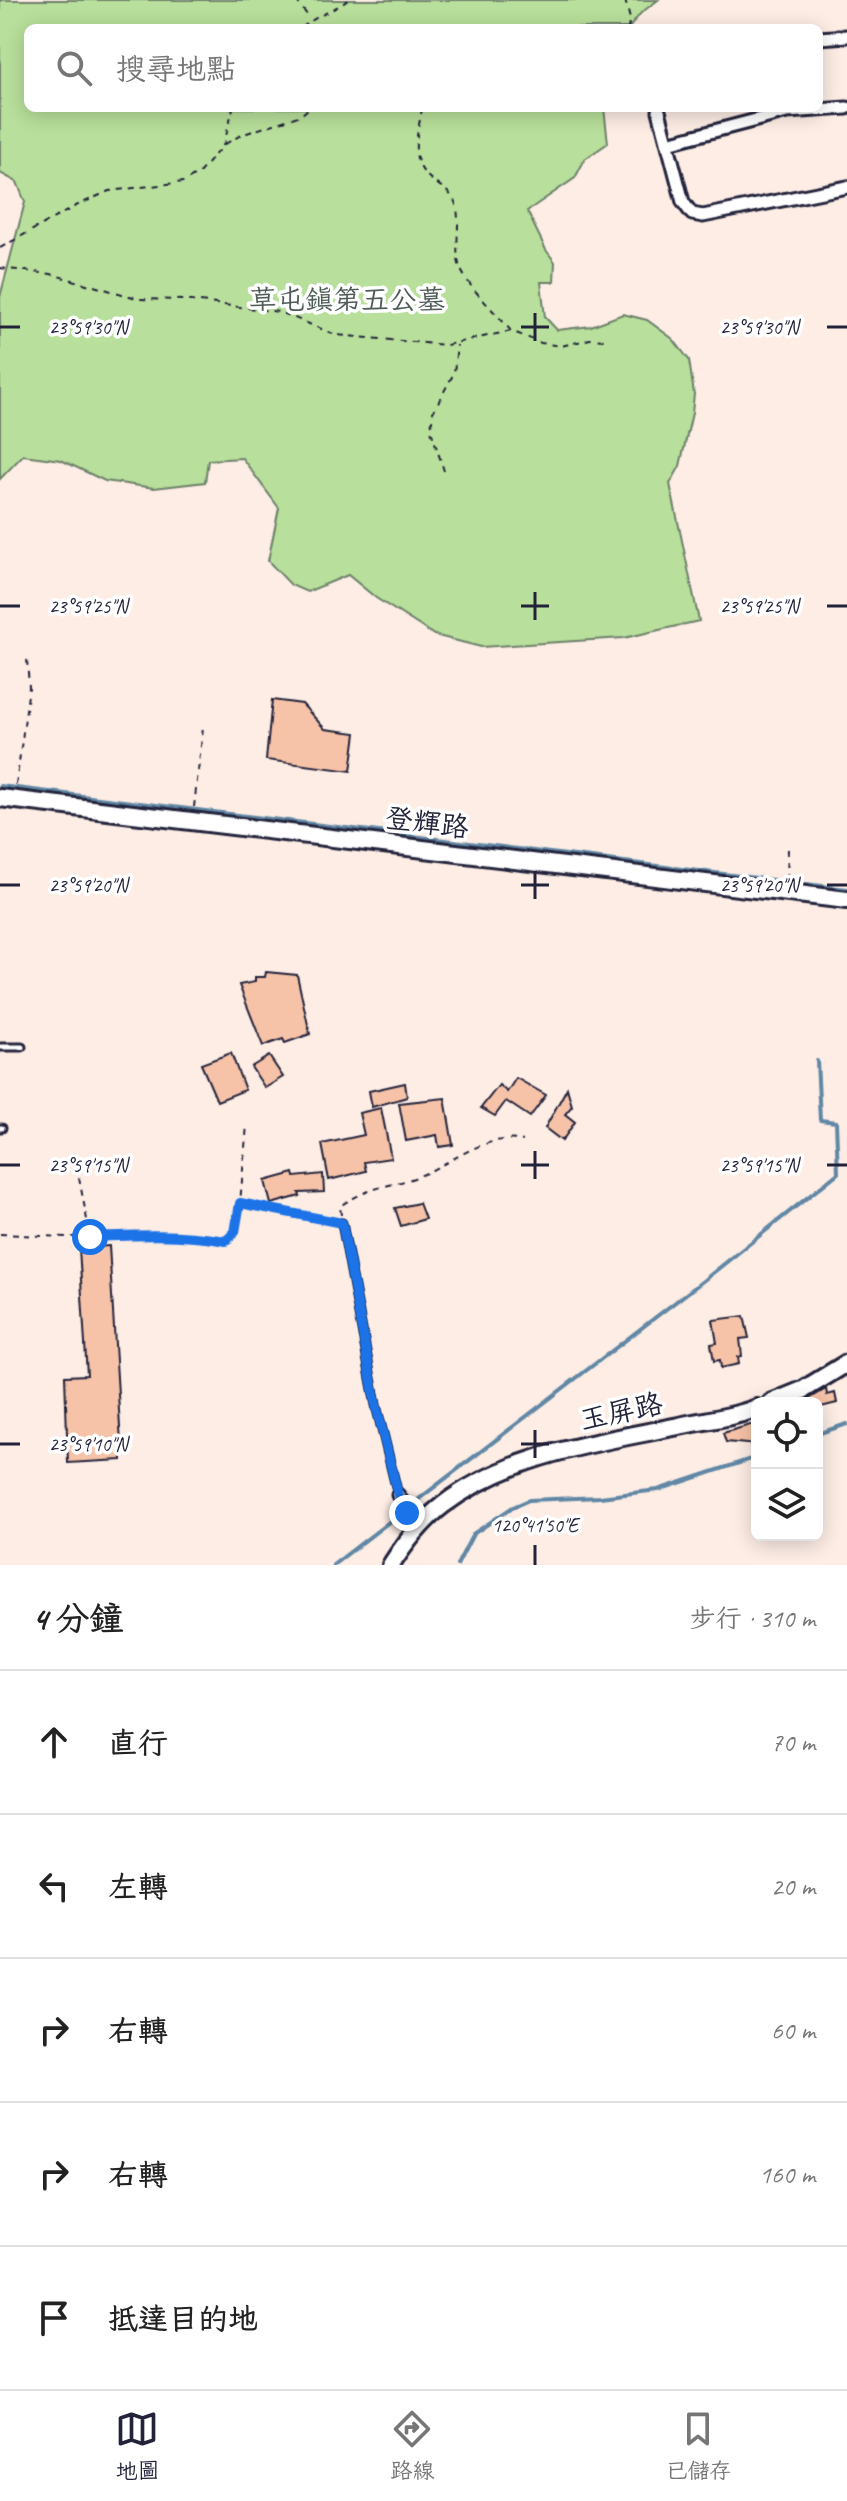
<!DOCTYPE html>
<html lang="zh-TW">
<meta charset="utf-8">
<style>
:root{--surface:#fff;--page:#f2f2f2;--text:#222;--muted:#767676;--line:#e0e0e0;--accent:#22223b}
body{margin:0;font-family:Caveat,"LXGW WenKai TC",sans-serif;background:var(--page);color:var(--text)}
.controls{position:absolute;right:24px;bottom:24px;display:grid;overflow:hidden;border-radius:12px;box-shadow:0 4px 20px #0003}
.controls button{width:72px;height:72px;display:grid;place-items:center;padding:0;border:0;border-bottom:2px solid var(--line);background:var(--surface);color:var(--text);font:40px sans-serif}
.stop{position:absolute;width:24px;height:24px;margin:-18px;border:6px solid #1a73e8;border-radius:50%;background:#fff}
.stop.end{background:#1a73e8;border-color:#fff;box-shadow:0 2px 8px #0008}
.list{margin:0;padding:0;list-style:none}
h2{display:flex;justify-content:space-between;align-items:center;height:104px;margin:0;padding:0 32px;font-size:34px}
h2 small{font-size:26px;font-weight:400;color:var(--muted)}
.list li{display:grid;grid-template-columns:52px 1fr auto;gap:24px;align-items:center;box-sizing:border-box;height:144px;padding:0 32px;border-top:2px solid var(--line)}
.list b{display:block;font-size:30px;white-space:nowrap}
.list em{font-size:26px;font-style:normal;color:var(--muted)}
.icon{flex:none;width:44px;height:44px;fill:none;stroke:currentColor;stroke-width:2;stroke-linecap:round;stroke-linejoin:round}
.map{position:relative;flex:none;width:847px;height:1565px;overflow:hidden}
.search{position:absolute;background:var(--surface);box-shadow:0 4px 20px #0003;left:24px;right:24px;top:24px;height:88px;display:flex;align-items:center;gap:20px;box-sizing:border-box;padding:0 28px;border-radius:12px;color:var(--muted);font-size:30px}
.sheet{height:824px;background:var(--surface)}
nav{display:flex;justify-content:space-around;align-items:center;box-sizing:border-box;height:112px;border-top:2px solid var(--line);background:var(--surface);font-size:22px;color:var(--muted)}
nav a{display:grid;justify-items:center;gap:4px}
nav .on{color:var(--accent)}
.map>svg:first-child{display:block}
.green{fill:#b8df9b;stroke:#6d806b;stroke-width:2}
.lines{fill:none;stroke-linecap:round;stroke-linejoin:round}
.stream{stroke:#6187a5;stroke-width:4}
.building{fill:#f7c3a8;stroke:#22223b;stroke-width:2}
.lane-casing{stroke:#22223b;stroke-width:11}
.street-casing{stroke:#22223b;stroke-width:17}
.secondary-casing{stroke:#22223b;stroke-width:22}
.path{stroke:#22223b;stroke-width:2;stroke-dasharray:6 6;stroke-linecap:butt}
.lane{stroke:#fff;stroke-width:5}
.street{stroke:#fff;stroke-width:11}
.secondary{stroke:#fff;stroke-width:16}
.route{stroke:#1a73e8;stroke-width:10}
.ticks{fill:none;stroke:#22223b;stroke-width:3}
.labels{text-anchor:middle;stroke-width:7;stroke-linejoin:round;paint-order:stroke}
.park-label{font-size:28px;fill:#4f5b58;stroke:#fff}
.street-label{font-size:28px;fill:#22223b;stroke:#fff}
.ticks-label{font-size:20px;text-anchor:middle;fill:#22223b;stroke:#fff;stroke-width:7;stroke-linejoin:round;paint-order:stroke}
</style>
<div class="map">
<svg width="847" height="1565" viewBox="0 0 847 1565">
<rect width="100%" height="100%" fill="#fdede5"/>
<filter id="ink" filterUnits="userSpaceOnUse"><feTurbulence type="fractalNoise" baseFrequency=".0125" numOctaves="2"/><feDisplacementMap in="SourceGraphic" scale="16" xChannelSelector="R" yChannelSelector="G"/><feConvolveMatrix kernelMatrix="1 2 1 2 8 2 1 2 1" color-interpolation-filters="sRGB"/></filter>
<g filter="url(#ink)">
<!-- green -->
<path class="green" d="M0,0H658L641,13L629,28H28V108H604L608,143L585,159L575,178L527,211L546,250L555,262L554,282H541L545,317L557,330L591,326L623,314L647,320L673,339L689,360L694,394L692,413L680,466L670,484L699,621L624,638L481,647L434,635L376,598L348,575L307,592L291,585L268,561L279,508L242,458L208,460L205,482L154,488L105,481L61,460L23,455L0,479V297L25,202L17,182L0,173Z"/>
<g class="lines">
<!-- stream -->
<g class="stream">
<path d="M0,786L847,889"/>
<path d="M817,1434L847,1424"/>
<path d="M333,1565L704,1280L838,1173L836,1122L820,1120L817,1061"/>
<path d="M457,1565L473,1534L513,1507L529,1500L600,1497L658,1490L757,1457"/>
</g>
</g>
<!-- building -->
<g class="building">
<path d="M272,700L302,704L325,729L356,733L351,771L266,760Z"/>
<path d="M266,972L297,975L310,1034L285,1043L283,1039L263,1046L239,985L255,982V977H265Z"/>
<path d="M231,1053L245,1090L217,1101L201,1064Z"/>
<path d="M269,1056L283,1077L265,1088L251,1067Z"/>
<path d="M516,1078L546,1095L530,1117L506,1101L495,1116L481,1108L499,1085L507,1092Z"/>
<path d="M405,1083L407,1097L372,1107L369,1091Z"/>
<path d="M567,1088L572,1106L565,1114L575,1122L562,1141L545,1128Z"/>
<path d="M445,1098L453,1145L439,1147L437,1135L406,1141L399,1103Z"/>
<path d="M381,1108L391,1158L364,1162L366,1171L329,1180L322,1144L364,1135L359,1113Z"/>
<path d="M294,1173L295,1177L323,1174L324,1192L299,1193L300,1196L271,1204L265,1181Z"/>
<path d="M419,1203L425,1219L401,1226L395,1208Z"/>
<path d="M109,1246L122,1460L68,1463L65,1376L87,1375L79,1248Z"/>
<path d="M744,1316L749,1338L740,1339L742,1356L738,1357L739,1364L721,1368L720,1360L714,1361L711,1344L717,1343L713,1320Z"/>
<path d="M826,1389L827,1395L835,1393L837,1403L817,1408V1403H811L809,1399Z"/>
<path d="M757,1423V1445L726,1442L723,1433Z"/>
</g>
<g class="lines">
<defs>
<g id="lane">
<path d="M0,1047H22"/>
<path d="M0,1128H2"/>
<path d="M342,1223L376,1405L398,1495"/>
</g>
<g id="street">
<path d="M819,38L847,36"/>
<path d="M659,111L683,202L692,214L703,216L847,187"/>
<path d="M668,143L787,112L847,108"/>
<path d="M398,1495L418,1529"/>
</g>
<g id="secondary">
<path d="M0,798L847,900"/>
<path d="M771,1403L803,1390L847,1363"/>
<path d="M391,1565C405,1543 422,1521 443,1505C510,1454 599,1442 679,1426C705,1420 733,1418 757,1408"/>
</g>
</defs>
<!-- lane casing -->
<use href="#lane" class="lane-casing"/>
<!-- street casing -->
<use href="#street" class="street-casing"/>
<!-- secondary casing -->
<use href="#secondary" class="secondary-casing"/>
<!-- path -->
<g class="path">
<path d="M296,0L310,19"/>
<path d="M625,0L630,19L628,28"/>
<path d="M302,28C315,16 333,11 348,0"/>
<path d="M422,108C418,136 406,161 433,181C441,187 451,192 455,202C462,220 454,245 459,264C464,284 496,312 511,331"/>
<path d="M225,144L241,135L301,115L309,108"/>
<path d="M0,248L76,206L109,191L184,182L199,173L224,144L233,108"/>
<path d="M0,268L51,274L140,299L183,300L280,312L336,335L446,345L511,331L541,343L561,346L590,339L604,340"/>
<path d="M444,471L431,430L433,412L454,373L457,345"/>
<path d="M16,785L29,687L27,659"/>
<path d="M194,807L203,728"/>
<path d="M787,879L788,848"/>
<path d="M79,1178L90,1235"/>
<path d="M240,1203L332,1221"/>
<path d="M341,1215L340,1206C369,1187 383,1188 414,1178C448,1166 485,1132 523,1141"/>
<path d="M0,1234C25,1235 50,1237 75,1237C126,1237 176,1232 226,1241L235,1232L240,1203L247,1125"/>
</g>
<!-- lane -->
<use href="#lane" class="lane"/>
<!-- street -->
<use href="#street" class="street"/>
<!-- secondary -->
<use href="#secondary" class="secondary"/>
</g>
</g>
<g class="lines" filter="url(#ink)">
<!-- route -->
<path class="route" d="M90,1237C136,1235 181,1233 226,1241L235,1232L240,1203L342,1223L376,1405L398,1495L407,1513"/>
</g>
<!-- ticks -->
<path class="ticks" d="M535,313V341M0,327H20M521,327H549M827,327H847M535,592V620M0,606H20M521,606H549M827,606H847M535,871V899M0,885H20M521,885H549M827,885H847M535,1151V1179M0,1165H20M521,1165H549M827,1165H847M535,1430V1458M0,1444H20M521,1444H549M535,1545V1565"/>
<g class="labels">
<!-- park labels -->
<g class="park-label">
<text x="347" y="309">草屯鎮第五公墓</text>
</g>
<!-- street labels -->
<g class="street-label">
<text transform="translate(427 822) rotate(7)" y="10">登輝路</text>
<text transform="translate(621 1411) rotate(-12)" y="10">玉屏路</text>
</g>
</g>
<g class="ticks-label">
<text x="88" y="334">23°59'30"N</text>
<text x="759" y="334">23°59'30"N</text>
<text x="88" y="613">23°59'25"N</text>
<text x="759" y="613">23°59'25"N</text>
<text x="88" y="892">23°59'20"N</text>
<text x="759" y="892">23°59'20"N</text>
<text x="88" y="1172">23°59'15"N</text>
<text x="759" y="1172">23°59'15"N</text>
<text x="88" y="1451">23°59'10"N</text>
<text x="535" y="1532">120°41'50"E</text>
</g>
</svg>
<div class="controls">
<button><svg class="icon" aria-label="locate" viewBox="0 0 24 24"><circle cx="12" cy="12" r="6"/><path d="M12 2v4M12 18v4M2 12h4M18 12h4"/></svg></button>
<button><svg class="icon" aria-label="layers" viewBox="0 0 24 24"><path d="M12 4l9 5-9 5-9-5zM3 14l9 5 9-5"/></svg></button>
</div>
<div class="stop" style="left:90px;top:1237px"></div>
<div class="stop end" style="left:407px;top:1513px"></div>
<div class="search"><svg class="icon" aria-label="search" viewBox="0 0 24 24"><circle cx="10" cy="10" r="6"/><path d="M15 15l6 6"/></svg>搜尋地點</div>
</div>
<section class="sheet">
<h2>4 分鐘<small>步行 · 310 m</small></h2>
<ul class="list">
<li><svg class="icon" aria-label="ahead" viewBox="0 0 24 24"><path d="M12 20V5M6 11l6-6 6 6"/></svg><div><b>直行</b></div><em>70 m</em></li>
<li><svg class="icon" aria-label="left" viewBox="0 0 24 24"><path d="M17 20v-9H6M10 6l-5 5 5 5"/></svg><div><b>左轉</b></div><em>20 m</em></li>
<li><svg class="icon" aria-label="right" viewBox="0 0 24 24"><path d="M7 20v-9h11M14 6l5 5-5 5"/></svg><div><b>右轉</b></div><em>60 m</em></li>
<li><svg class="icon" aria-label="right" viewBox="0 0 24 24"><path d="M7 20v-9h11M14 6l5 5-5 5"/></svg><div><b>右轉</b></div><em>160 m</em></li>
<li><svg class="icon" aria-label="arrive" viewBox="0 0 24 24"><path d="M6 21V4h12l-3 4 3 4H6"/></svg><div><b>抵達目的地</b></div></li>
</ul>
</section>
<nav>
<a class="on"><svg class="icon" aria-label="map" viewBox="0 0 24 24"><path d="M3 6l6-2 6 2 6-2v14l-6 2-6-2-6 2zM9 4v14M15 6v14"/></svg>地圖</a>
<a><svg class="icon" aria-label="directions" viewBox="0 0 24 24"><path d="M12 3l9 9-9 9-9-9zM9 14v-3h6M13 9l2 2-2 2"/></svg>路線</a>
<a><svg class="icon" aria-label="saved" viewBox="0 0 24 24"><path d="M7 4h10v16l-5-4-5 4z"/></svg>已儲存</a>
</nav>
